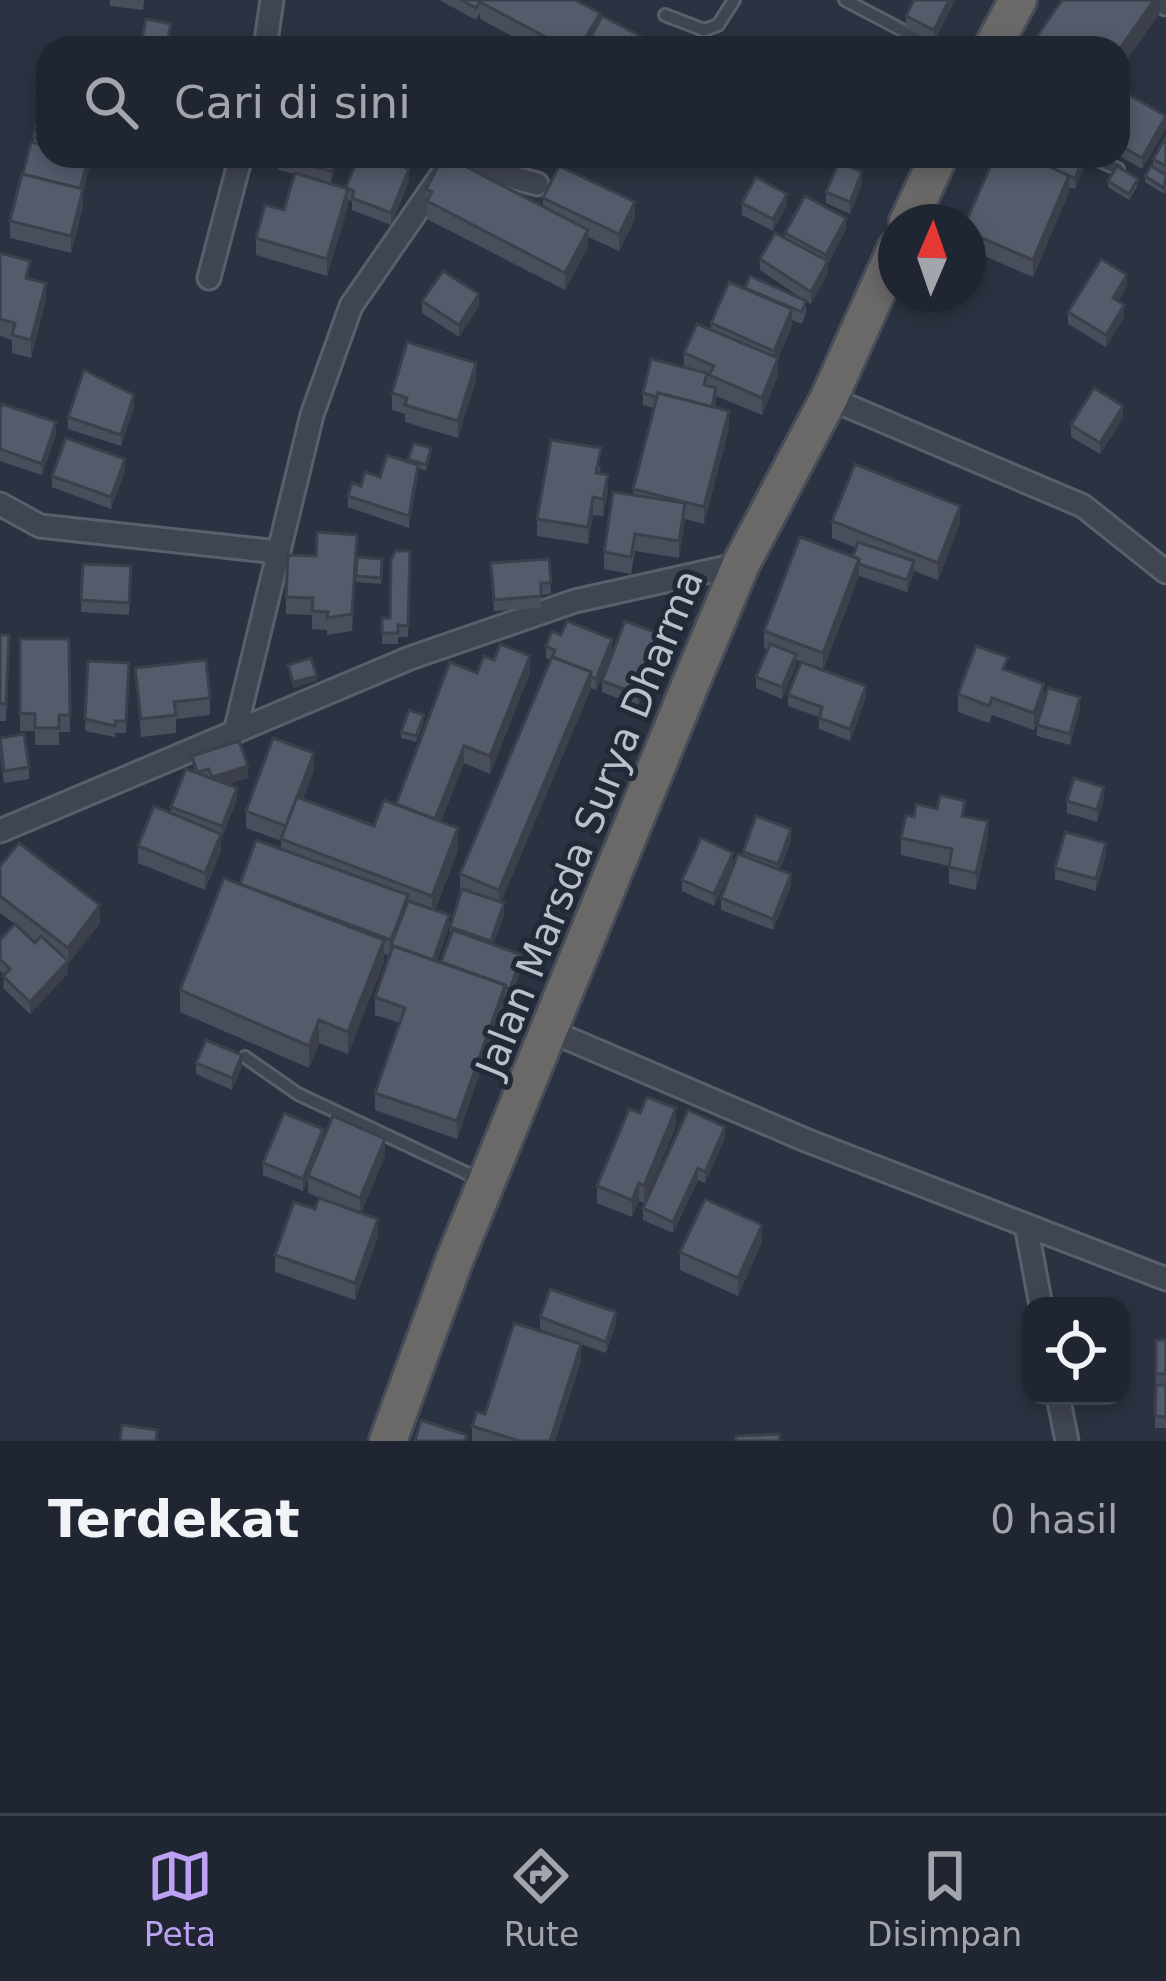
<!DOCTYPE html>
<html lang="id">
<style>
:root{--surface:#202631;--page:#2d323d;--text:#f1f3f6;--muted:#a2a5ab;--line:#3d434d;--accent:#bca0f2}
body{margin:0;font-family:"DejaVu Sans",sans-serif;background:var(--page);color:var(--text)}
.controls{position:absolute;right:36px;bottom:36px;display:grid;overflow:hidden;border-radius:24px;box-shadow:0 6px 18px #0003}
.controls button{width:108px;height:108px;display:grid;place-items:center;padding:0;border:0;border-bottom:3px solid var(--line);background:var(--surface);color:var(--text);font:60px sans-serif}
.compass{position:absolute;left:878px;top:204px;width:108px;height:108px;border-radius:50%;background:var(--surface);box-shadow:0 6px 18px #0003;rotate:2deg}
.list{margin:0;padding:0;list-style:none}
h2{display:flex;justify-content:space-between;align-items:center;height:156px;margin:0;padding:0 48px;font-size:51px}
h2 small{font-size:39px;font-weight:400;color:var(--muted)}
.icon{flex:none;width:66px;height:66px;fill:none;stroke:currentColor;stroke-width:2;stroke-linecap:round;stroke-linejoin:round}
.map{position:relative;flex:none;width:1166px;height:1441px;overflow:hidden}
.search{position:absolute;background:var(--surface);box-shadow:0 6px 18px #0003;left:36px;right:36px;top:36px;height:132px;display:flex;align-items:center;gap:30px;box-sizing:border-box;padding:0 42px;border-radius:36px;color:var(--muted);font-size:45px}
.sheet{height:372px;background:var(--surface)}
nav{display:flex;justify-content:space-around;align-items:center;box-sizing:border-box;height:168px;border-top:3px solid var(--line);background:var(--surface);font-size:33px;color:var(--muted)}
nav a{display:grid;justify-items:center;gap:6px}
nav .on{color:var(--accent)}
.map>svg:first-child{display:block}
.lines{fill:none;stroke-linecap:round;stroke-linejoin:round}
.service-casing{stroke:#5a606b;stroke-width:16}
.minor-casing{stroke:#5a606b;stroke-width:27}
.trunk-casing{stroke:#464d59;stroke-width:42}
.service{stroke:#3f4551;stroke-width:10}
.minor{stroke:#3f4551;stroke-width:21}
.trunk{stroke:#6a6967;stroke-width:36}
.wall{fill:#484e5c}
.shaded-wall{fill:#3b404b}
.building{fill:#545b6b;stroke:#3b404b;stroke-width:3}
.labels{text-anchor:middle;stroke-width:10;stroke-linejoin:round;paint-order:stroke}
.street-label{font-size:39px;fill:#bcc0cb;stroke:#232a37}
</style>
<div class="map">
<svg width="1166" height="1441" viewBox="0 0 1166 1441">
<rect width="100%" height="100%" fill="#2b3241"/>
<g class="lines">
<defs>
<g id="service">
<path d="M845,0L936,48"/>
<path d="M665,15L704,30L718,25L734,0"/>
<path d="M1089,156L1118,169"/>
<path d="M245,1057L298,1094L479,1179"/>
</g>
<g id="minor">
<path d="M1162,0L1166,4"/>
<path d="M265,48L272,0"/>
<path d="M209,278L241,156"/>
<path d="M829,398L1083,506L1166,572"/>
<path d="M0,504L40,526L278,552"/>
<path d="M236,728L312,415L351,306L452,160L537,184"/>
<path d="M0,831L410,658L575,601L741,564"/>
<path d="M548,1030L808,1141L1166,1279"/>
<path d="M1026,1225L1041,1306"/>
<path d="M1058,1396L1067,1441"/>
</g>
<g id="trunk">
<path d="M992,48L1018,0"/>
<path d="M908,222L939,156"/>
<path d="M388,1441L454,1261L691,683L741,564L829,398L896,249"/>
</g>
</defs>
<!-- service casing -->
<use href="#service" class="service-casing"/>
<!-- minor casing -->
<use href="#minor" class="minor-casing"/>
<!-- trunk casing -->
<use href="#trunk" class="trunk-casing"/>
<!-- service -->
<use href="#service" class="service"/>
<!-- minor -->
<use href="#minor" class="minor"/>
<!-- trunk -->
<use href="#trunk" class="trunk"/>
</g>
<!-- wall -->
<g class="wall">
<path d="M110,0H144L143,10L110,6Z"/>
<path d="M439,0H575L600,21L644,43L665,48H534L480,19V13L476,20Z"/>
<path d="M914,0H955L934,42L906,28V16Z"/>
<path d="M48,65V156L89,168L83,192V207L71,253L10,238V221L33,142L41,107L37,106V94Z"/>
<path d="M1118,94L1166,116V128L1142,169L1118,155Z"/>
<path d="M1166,137V191L1164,194L1145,182V176L1153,167V159Z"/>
<path d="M279,156H338L331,183L312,178L346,189L409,181L391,225L352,210V201L348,200V206L327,276L256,255V238L284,210L295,174L278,170Z"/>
<path d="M525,156H549L544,165Z"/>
<path d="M698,156H719L714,165Z"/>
<path d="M1088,156L1075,189L1069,187V192L1033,277L968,249V222Z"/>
<path d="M1108,181L1138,185L1129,200L1108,187Z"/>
<path d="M862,184L850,214L826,203V192Z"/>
<path d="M426,189L543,206V198L635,219L619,251L588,237V247L565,290L427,219Z"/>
<path d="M742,203L787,205L773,231L742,215Z"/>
<path d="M846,229L828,264V273L811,304L806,301V312L802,324L792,320V326L778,358V376L762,415L716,396L715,407L729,428L704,524L685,519L679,558L635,551L631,574L604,569V552L633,495L654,408L643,405V393L684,367V353L711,330V323L745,289L804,300L760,270V259L785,238V233Z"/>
<path d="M0,253L30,279L46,300L31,358L12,353V340L0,336Z"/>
<path d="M1127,287L1118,301L1124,317L1106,347L1068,324V312Z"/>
<path d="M422,301L479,306L459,337L422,313Z"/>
<path d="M476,380L458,438L405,422V414L392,410V393Z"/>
<path d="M134,407L121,446L68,429V417Z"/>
<path d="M0,410L56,434L42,475L0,461Z"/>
<path d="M1123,418L1100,454L1071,437V425Z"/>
<path d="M431,454L426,471L418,468L409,528L348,507V496L361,486L408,462V459Z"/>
<path d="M601,465L599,474L608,492L603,516L593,515L588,544L537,536V519Z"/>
<path d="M125,471L111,509L52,487V476Z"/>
<path d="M832,521L960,523L938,580L914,571L907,592L859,576L823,670L866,697L850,741L819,729V717L788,706V695L801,662L796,660V666L782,699L756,688V677L767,649L764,648V631L852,556L856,548L832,538Z"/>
<path d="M410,551L408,637H398V644H382V618H390Z"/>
<path d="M357,552L352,631L327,635V630L312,629V615L286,614V597L316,556Z"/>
<path d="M357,557L382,559L381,584L356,582Z"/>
<path d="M549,559L551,594L541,595V608L494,611L491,574Z"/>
<path d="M83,564L131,566L129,615L81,612Z"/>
<path d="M0,635H9L6,721H0Z"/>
<path d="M20,639H69L70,732H59V745H35V731H20Z"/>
<path d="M546,646L612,651L596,690L591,688L501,902L504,915L493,945L522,967L510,1000L505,999L457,1139L375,1110V1093L400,1023L375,1015V997L390,956L384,954V962L348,1054L319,1043L309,1068L180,1012V990L240,884L281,849V841L246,828V811L314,770L303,799L374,826L396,804L477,673H530L490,774L464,763L441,821L458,850L435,910L437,961L441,962L450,938V927L461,892L460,891V874L551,660L546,658Z"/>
<path d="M660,646L638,706L602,692V681Z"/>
<path d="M88,661L129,663L126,733H115V737L85,731Z"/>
<path d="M135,668L210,698V715L176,719V733L141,737Z"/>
<path d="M1008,670L1044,701L1034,730L992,715L989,723L958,712V694Z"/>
<path d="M1080,709L1070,745L1037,736V725Z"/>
<path d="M424,721L416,742L401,738V732Z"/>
<path d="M0,738L29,767V779L4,783L0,755Z"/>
<path d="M192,756L248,778L226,784L237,800L221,837V851L205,890L138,863V846L171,813V807L194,772Z"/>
<path d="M1104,799L1097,822L1067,813V801Z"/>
<path d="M965,816L988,838L976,890L949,884V866L901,855V838L914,817Z"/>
<path d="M791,840L780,870L791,886L773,930L721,910V898L743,856V852Z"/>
<path d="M1106,855L1096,891L1055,879V868Z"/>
<path d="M733,864L714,906L682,891V880Z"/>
<path d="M0,866L100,923L68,964V973L30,1014L3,988L4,975L0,971V940L15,924L0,913Z"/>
<path d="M196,1063L242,1066L232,1090L196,1074Z"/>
<path d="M676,1126L644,1203L639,1201L632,1217L597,1203V1186Z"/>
<path d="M725,1138L705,1183L698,1180L673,1233L643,1220V1208Z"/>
<path d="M323,1139L385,1156L361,1213L378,1236L355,1300L275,1272V1255L329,1202L308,1193V1179L303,1191L263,1175V1163Z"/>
<path d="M762,1242L738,1296L680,1270V1252Z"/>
<path d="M540,1317L616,1324L606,1353L581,1344V1361L555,1441H472V1426L575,1342L540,1329Z"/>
<path d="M1156,1340H1166V1428H1155Z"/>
</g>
<!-- shaded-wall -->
<g class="shaded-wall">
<path d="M949,0H955L934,42V30Z"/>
<path d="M1154,0H1160V13L1118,73V51Z"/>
<path d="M600,13V30L590,48H580Z"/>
<path d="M1166,117V128L1142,169V158Z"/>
<path d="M89,156V168L83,192V207L71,253V236Z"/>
<path d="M335,156H338L331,183V171Z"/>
<path d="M1084,156H1088V159L1075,189V178Z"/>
<path d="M409,169V181L391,225V213Z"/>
<path d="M862,172V184L850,214V202Z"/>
<path d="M1069,175V192L1033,277V260Z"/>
<path d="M348,189V206L327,276V259Z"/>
<path d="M787,194V205L773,231V219Z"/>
<path d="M635,202V219L619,251V234Z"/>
<path d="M846,218V229L828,264V273L811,304V292L826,264V255Z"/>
<path d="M588,230V247L565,290V273Z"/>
<path d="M1127,275V287L1113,310V298Z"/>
<path d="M46,283V300L31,358V340Z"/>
<path d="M479,294V306L459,337V325Z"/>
<path d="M1124,305V317L1106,347V335Z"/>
<path d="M792,309V326L774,368V351Z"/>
<path d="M778,358V376L762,415V398Z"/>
<path d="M476,363V380L458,438V421Z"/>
<path d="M134,395V407L121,446V435Z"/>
<path d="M1123,406V418L1100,454V443Z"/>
<path d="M729,411V428L704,524V507Z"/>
<path d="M56,422V434L42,475V464Z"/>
<path d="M125,459V471L111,509V497Z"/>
<path d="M418,465V477L409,528V516Z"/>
<path d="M608,475V492L603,516V499Z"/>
<path d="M593,497V515L588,544V527Z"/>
<path d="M685,503V520L679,558V541Z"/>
<path d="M960,506V523L938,580V563Z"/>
<path d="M859,559V576L823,670V653Z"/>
<path d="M914,561V573L907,592V580Z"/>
<path d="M660,634V646L638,706V694Z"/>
<path d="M612,639V651L596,690V679Z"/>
<path d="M796,654V666L782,699V687Z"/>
<path d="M530,656V673L490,774V756Z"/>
<path d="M591,672V689L499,907V890Z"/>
<path d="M317,676V681L293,688V682Z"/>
<path d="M1044,684V701L1034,730V713Z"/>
<path d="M866,686V697L850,741V729Z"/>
<path d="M1080,697V709L1070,745V734Z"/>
<path d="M464,746V763L434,837V820Z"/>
<path d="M314,753V770L286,843V826Z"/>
<path d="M248,766V778L212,789V777Z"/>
<path d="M1104,787V799L1097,822V810Z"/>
<path d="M237,788V800L222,838V826Z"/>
<path d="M988,821V838L976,890V873Z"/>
<path d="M458,828V850L432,918V896Z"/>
<path d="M791,829V840L778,876V864Z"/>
<path d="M221,834V851L205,890V873Z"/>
<path d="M1106,843V855L1096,891V879Z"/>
<path d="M733,853V864L714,906V894Z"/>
<path d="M791,874V886L773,930V919Z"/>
<path d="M504,903V915L491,952V941Z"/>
<path d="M100,905V923L68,964V973L30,1014V1002L68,962V948Z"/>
<path d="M449,915V927L433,972V960Z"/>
<path d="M384,940V962L348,1054V1032Z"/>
<path d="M522,955V967L510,1000V989Z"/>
<path d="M505,985V1002L457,1139V1121Z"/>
<path d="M319,1020V1043L309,1068V1046Z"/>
<path d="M242,1055V1066L232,1090V1078Z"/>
<path d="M676,1108V1126L644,1203V1186Z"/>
<path d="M725,1127V1138L705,1183V1172Z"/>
<path d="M323,1129V1141L303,1191V1179Z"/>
<path d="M385,1139V1156L360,1215V1198Z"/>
<path d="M698,1168V1180L673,1233V1222Z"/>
<path d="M639,1183V1201L632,1217V1200Z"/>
<path d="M378,1219V1236L355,1300V1283Z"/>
<path d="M762,1225V1242L738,1296V1278Z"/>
<path d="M616,1312V1324L606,1353V1342Z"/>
<path d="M581,1344V1361L555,1441H550Z"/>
</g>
<!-- building -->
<g class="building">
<path d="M461,0H481L476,8Z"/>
<path d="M481,0H575L600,13L580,48H566L480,2Z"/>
<path d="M914,0H949L934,30L906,16Z"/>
<path d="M1062,0H1154L1118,51V48H1029Z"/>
<path d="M602,16L644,38L639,48H585Z"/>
<path d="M146,19L171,24L166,48H140Z"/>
<path d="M171,37L207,43L206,48H168Z"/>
<path d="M452,38L470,48H447Z"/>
<path d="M647,39L665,48H642Z"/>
<path d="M45,64L48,65V97L37,94Z"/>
<path d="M1120,90L1166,116L1142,158L1118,144V94Z"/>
<path d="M42,104L48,106V141L33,137Z"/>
<path d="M1166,137V166L1153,159Z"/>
<path d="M31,142L48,146V156H89L80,189L23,174Z"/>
<path d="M279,156H335L331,171L278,158Z"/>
<path d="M359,156H376L409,169L391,213L352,198L354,191L346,187Z"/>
<path d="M995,156H1025L1069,175L1033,260L968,232V222H966Z"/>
<path d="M1025,156H1084L1075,178Z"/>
<path d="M451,159L588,230L565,273L427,201L432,192L426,189L440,163L447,167Z"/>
<path d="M839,162L862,172L850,202L826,192Z"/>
<path d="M559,166L635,202L619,234L543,198Z"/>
<path d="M1117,166L1138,179L1129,194L1108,181Z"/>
<path d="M1151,166L1166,175L1164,188L1145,176Z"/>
<path d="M295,173L348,189L327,259L256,238L265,205L284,210Z"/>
<path d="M22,174L83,189L71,236L10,221Z"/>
<path d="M756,177L787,194L773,219L742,203Z"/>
<path d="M805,196L846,218L826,255L785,233Z"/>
<path d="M775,233L828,261L811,292L760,259Z"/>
<path d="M0,253L30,261L26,278L46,283L31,340L12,335L15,323L0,319Z"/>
<path d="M1101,259L1127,275L1113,298L1124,305L1106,335L1068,312Z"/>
<path d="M443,271L479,294L459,325L422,301Z"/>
<path d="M750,276L806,301L802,312L745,288Z"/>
<path d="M729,282L792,309L774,351L711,323Z"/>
<path d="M697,324L778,358L762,398L709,375L714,366L684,353Z"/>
<path d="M407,342L476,363L458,421L405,405L407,398L392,393Z"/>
<path d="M651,359L707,373L704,385L716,388L712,407L658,393L657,397L643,393Z"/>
<path d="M84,370L134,395L121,435L68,417Z"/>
<path d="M1094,388L1123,406L1100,443L1071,425Z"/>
<path d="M658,393L729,411L704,507L633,489Z"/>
<path d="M2,404L56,422L42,464L0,449V410Z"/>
<path d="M66,438L125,459L111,497L52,476Z"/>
<path d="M551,440L601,448L596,473L608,475L603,499L593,497L588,527L537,519Z"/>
<path d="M414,443L431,448L426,465L408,459Z"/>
<path d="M387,455L418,465L409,516L348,496L352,483L361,486L365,472L380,477Z"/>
<path d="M855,464L960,506L938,563L832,521Z"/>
<path d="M613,492L685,503L679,541L635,534L631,557L604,552Z"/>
<path d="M317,532L357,535L352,614L327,618L328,612L312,611L313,598L286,597L288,555L316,556Z"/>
<path d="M800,537L859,559L823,653L764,631Z"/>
<path d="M858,542L914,561L907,580L859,564V559L853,556Z"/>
<path d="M395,551H410L408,626L398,625V633H382V618H390L391,560Z"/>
<path d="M357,557L382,559L381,578L356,576Z"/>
<path d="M549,559L551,583H541V596L494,600L491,563Z"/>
<path d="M83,564L131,566L129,603L81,600Z"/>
<path d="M567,621L612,639L596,679L591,677V672L552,657L555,650L546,646L552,631L561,635Z"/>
<path d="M625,621L660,634L638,694L602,681Z"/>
<path d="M0,635H9L6,704L0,703Z"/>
<path d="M20,639H69L70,715H59V728H35V714L20,713Z"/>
<path d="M500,644L530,656L490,756L464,746L435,819L396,804L450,662L477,673L484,656L494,660Z"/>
<path d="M770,644L796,654L782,687L756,677Z"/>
<path d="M976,646L1008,657L1003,669L1044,684L1034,713L992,698L989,706L958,694Z"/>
<path d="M552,657L591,672L499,890L460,874Z"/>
<path d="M311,658L317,676L293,682L288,665Z"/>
<path d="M206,660L210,698L174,702L176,715L141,719L135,668Z"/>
<path d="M88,661L129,663L126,721H115V726L85,719Z"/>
<path d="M801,662L866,686L850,729L819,718L822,707L788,695Z"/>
<path d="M1048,688L1080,697L1070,734L1037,725Z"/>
<path d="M409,710L424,715L416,736L401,732Z"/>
<path d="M24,734L29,767L4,771L0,738Z"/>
<path d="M273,738L314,753L286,826L246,811Z"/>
<path d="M239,741L248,766L212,777L209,769L197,772L192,756Z"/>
<path d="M186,769L237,788L222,826L171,807Z"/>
<path d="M1074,778L1104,787L1097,810L1067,801Z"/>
<path d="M940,795L965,801L962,816L988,821L976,873L949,867L952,849L901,838L906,815L914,817L916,804L937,809Z"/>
<path d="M297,797L374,826L384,800L458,828L432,896L281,839Z"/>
<path d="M154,806L221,834L205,873L138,846Z"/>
<path d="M756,816L791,829L778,864L743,852Z"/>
<path d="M1065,832L1106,843L1096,879L1055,868Z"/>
<path d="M701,838L733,853L714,894L682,880Z"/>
<path d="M256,840L408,895L391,940L240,884Z"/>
<path d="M19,843L100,905L68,948L0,896V866Z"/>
<path d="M738,854L791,874L773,919L721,898Z"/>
<path d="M224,878L384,940L348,1032L319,1020L309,1046L180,990Z"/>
<path d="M462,889L504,903L491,941L450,927Z"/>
<path d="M408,901L449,915L433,960L391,945Z"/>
<path d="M15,924L35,943L41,936L68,961L30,1002L3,976L10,969L0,959V940Z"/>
<path d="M453,930L522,955L510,989L505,987V985L441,962Z"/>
<path d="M393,946L505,985L457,1121L375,1093L405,1008L375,997Z"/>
<path d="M206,1040L242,1055L232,1078L196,1063Z"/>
<path d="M647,1097L676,1108L644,1186L639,1183L632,1200L597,1186L629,1109L640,1113Z"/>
<path d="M688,1110L725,1127L705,1172L698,1168L673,1222L643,1208Z"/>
<path d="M284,1113L323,1129L303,1179L263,1163Z"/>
<path d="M333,1116L385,1139L360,1198L308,1176Z"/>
<path d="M319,1198L378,1219L355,1283L275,1255L294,1202L315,1209Z"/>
<path d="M705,1199L762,1225L738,1278L680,1252Z"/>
<path d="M550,1289L616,1312L606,1342L540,1317Z"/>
<path d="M514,1323L581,1344L550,1441H519L472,1426L477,1412L485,1414Z"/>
<rect x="1156" y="1340" width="10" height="34"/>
<path d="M1156,1385H1166V1417L1155,1416Z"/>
<path d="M421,1420L467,1435L465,1441H415Z"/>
<path d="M122,1425L157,1430L156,1441H120Z"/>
<path d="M779,1434L780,1441H736V1436Z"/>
</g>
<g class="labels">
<!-- street labels -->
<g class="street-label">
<text transform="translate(589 823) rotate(-68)" y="14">Jalan Marsda Surya Dharma</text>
</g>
</g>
</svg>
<div class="controls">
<button><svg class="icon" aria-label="locate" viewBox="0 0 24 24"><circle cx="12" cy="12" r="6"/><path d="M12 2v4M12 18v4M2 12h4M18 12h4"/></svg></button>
</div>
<svg class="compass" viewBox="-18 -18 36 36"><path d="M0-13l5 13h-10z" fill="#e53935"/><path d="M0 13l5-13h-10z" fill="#a2a5ab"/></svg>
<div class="search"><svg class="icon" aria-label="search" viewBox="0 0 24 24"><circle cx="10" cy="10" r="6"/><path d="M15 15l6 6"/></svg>Cari di sini</div>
</div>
<section class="sheet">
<h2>Terdekat<small>0 hasil</small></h2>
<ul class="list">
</ul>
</section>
<nav>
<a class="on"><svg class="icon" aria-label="map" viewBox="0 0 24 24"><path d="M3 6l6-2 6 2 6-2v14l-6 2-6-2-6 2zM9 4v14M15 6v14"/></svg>Peta</a>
<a><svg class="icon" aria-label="directions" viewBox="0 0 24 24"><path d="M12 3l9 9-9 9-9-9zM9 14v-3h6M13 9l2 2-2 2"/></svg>Rute</a>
<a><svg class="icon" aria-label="saved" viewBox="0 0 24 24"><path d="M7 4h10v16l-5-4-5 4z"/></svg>Disimpan</a>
</nav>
